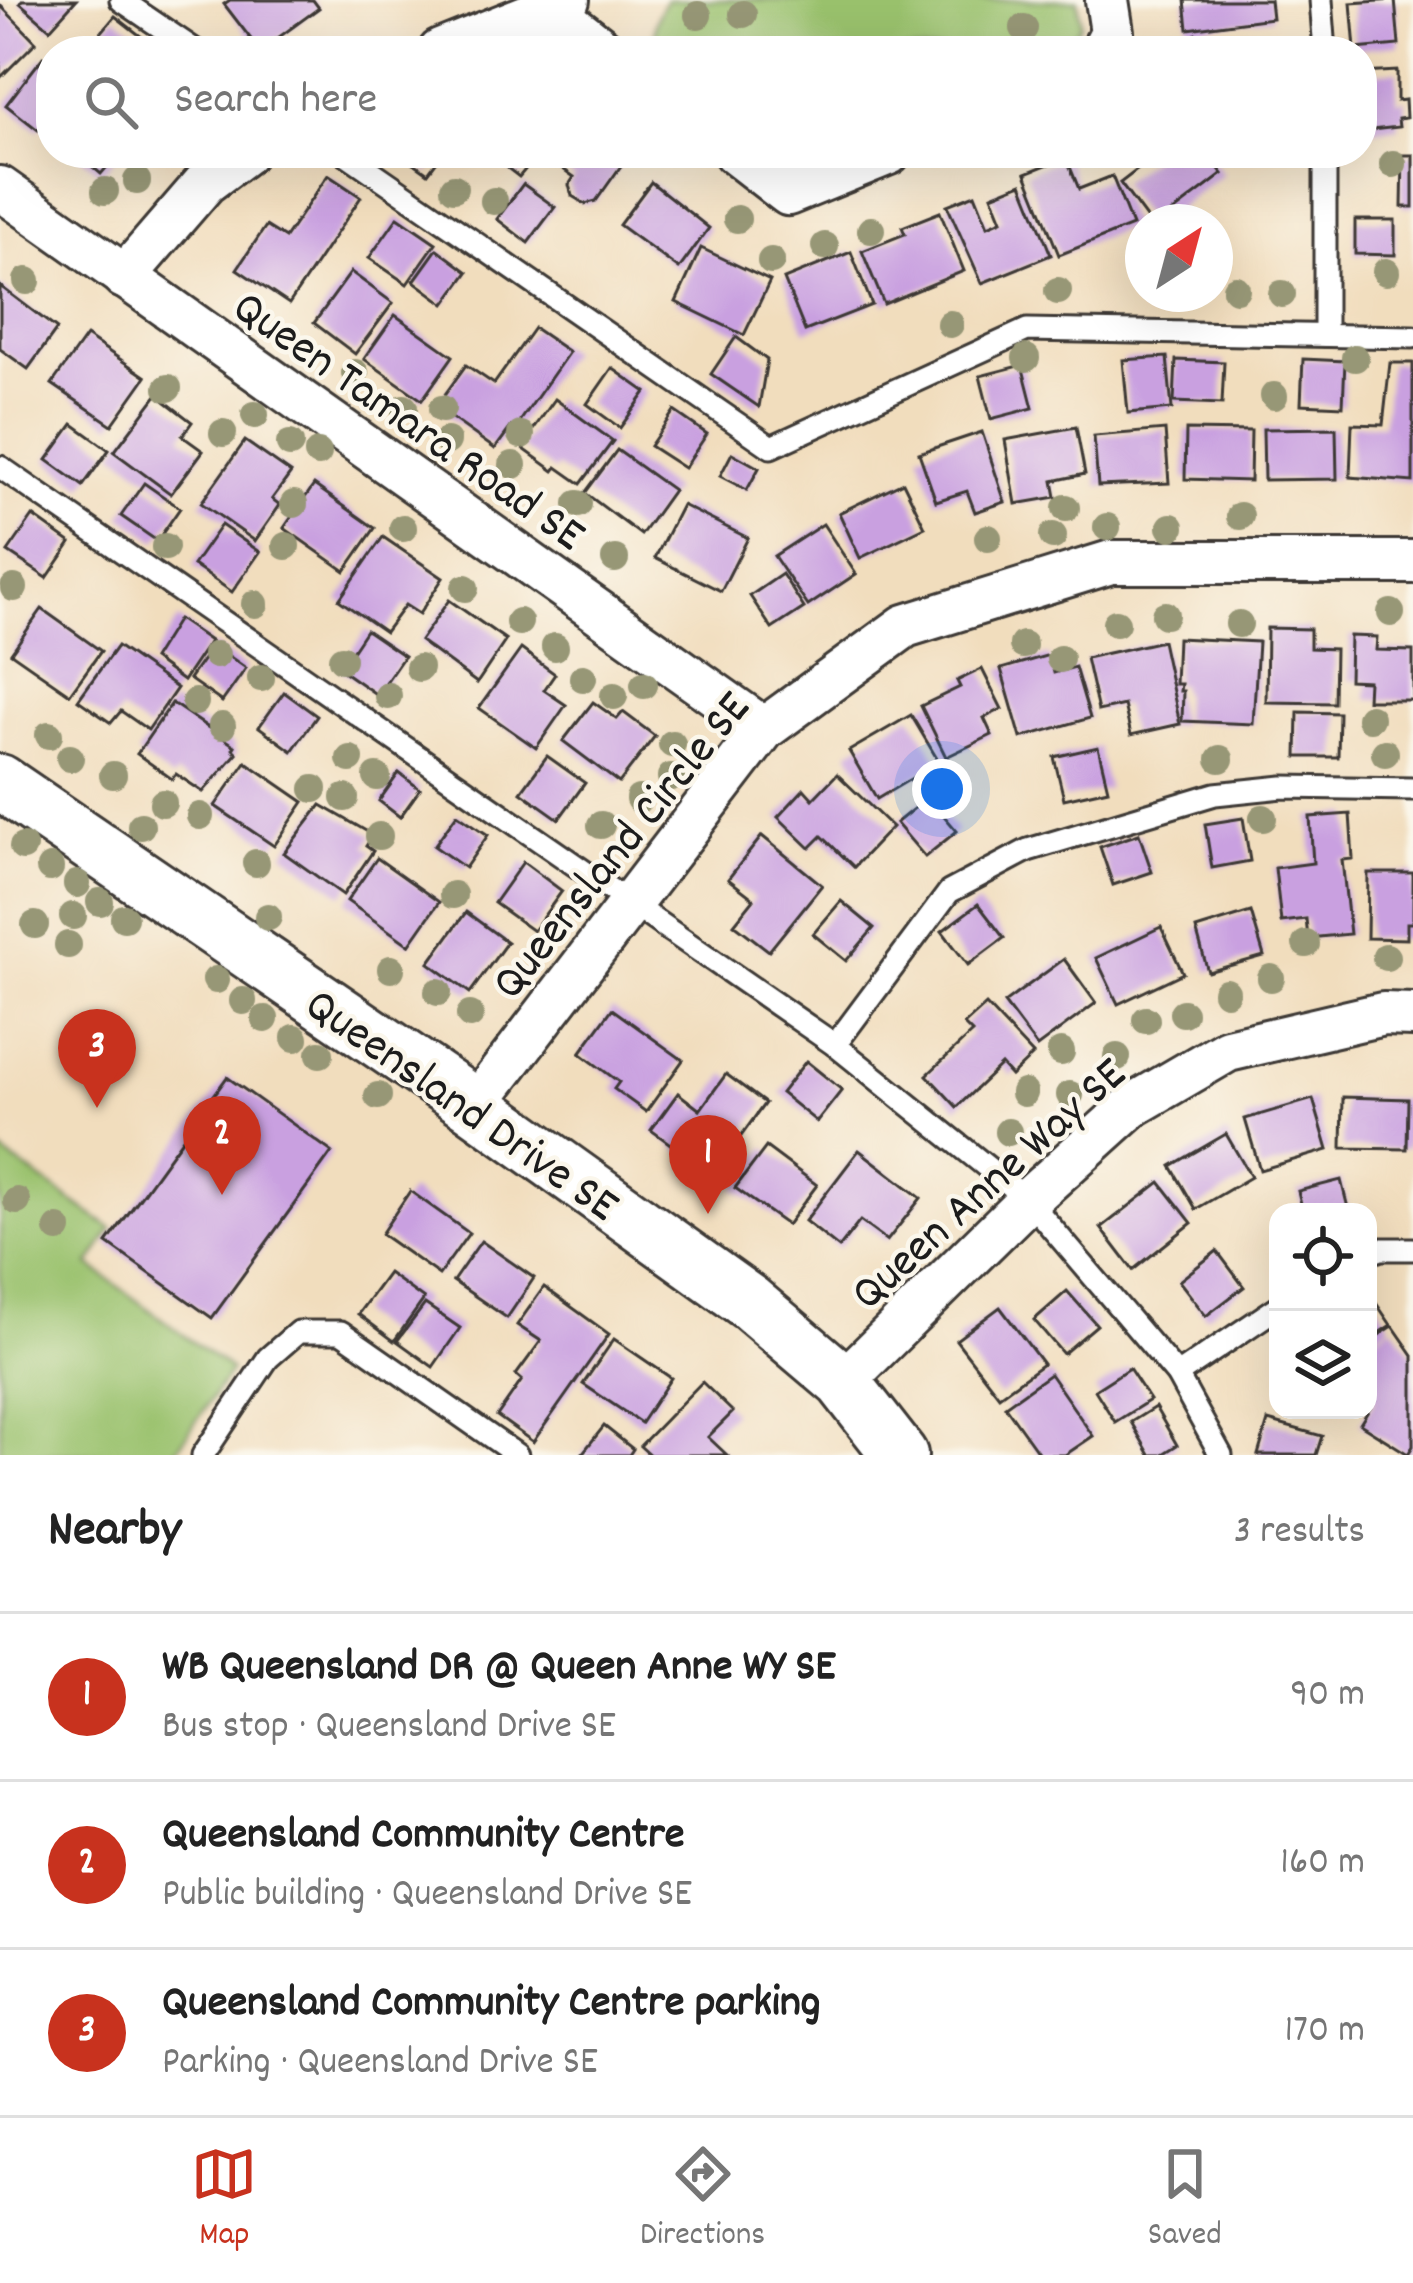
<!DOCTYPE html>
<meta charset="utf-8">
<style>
:root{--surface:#fff;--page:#f2f2f2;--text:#222;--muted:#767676;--line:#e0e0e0;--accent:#c8321e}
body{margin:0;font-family:Dekko,sans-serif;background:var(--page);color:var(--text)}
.controls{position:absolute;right:36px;bottom:36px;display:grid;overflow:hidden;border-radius:24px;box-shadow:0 12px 48px #0002}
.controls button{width:108px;height:108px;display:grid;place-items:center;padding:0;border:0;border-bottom:3px solid var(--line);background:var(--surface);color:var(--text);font:60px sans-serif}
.compass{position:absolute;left:1125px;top:204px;width:108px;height:108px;border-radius:50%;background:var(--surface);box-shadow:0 12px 48px #0002;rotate:36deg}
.you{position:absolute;left:942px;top:789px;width:42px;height:42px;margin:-30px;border:9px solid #fff;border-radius:50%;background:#1a73e8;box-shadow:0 0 0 18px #1a73e833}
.badge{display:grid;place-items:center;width:78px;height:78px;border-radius:50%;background:var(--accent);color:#fff;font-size:39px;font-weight:700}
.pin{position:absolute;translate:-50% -99px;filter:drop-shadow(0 3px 6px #0008)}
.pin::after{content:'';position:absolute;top:63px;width:42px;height:36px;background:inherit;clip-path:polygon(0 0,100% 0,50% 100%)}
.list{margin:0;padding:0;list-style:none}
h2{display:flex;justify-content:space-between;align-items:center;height:156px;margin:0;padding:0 48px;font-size:51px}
h2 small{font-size:39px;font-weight:400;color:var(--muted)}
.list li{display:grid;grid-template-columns:78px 1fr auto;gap:36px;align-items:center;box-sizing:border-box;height:168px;padding:0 48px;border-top:3px solid var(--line)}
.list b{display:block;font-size:45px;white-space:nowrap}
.list p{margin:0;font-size:39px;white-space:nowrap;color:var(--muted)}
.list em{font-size:39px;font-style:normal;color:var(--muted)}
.icon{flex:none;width:66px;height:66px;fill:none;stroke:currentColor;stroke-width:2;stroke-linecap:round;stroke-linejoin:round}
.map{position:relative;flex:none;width:1413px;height:1455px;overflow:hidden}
.search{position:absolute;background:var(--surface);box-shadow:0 12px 48px #0002;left:36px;right:36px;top:36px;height:132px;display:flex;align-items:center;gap:30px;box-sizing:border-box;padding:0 42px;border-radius:48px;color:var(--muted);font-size:45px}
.sheet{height:660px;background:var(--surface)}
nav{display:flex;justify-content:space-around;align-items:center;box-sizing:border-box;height:168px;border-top:3px solid var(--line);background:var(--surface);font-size:33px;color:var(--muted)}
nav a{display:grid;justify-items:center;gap:6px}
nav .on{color:var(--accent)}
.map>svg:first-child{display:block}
.green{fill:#99c16c;stroke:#5a6e44;stroke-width:3}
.building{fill:#c9a0e0}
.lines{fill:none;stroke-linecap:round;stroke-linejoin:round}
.service-casing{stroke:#3c3934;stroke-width:27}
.minor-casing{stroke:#3c3934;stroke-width:48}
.tertiary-casing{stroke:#3c3934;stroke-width:60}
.service{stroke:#fff;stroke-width:21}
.minor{stroke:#fff;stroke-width:42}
.tertiary{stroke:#fff;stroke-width:54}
.tree{fill:#979776}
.labels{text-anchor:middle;stroke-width:9;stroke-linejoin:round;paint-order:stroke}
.street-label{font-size:48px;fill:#1c1c1c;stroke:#fbf7ec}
</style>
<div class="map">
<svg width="1413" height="1455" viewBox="0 0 1413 1455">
<rect width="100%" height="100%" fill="#fbf7ec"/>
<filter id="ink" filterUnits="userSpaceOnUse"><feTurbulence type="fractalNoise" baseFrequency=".00833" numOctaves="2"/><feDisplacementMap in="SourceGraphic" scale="24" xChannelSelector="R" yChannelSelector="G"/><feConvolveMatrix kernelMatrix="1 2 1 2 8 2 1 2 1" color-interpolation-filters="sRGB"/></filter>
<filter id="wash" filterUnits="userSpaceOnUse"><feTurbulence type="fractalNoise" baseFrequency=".004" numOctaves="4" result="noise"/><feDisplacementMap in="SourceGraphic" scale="48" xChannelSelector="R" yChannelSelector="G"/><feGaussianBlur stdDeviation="2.7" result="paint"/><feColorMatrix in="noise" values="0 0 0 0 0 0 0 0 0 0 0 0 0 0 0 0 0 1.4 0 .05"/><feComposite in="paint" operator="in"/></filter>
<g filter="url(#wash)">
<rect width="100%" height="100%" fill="#f1ddbd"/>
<!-- green -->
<g class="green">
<path d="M667,0H1078L1081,23L1066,51H659C651,36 655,13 667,0Z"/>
<path d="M0,1151L112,1229L89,1265L231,1370L173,1455H0Z"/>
</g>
<g id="blocks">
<!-- building -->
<g class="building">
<path d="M22,0H76L50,29L20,3Z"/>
<path d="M230,0H313L319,8L260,51L224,4Z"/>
<path d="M1185,0H1270L1272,18L1188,29Z"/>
<path d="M1395,0L1399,45L1355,49L1351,3Z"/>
<path d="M0,5L36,42L0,78Z"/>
<path d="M115,16L147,41L139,51H86Z"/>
<path d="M1196,34L1243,50V51H1190Z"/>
<path d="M43,57L51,64V132L42,125L38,130L6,105Z"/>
<path d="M1397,71V101L1405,100L1406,118L1398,119L1399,127L1362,131V73Z"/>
<path d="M76,153H119L101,174Z"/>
<path d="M400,153H443L428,173Z"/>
<path d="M488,153H539L519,177Z"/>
<path d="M553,153H630L596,201L585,204L572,196L569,185L574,177L549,159Z"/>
<path d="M1159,153H1207L1223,174L1160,222H1149L1120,183Z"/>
<path d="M1403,155H1413V207H1402Z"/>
<path d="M1066,157L1079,189L1112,176L1132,226L1059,255L1026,173Z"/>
<path d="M328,175L361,197L289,304L237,269L266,226L285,238Z"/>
<path d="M651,182L709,228L679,269L619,225Z"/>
<path d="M1022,183L1051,255L982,283L947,205L975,194L988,226L1002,220L992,195Z"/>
<path d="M523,184L555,207L528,243L497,219Z"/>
<path d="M940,212L964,271L884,304L862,251L905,234L902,227Z"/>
<path d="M398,217L436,243L407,284L369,258Z"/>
<path d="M1355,220H1395V255L1355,254Z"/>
<path d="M701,248L770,281L744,335L676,302Z"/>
<path d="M437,249L468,272L445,304L414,281Z"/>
<path d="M851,252L872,305L805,331L784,279Z"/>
<path d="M351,272L393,303L355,354L314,323Z"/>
<path d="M0,286L57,329L28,369L0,349Z"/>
<path d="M395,315L453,356L422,400L364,359Z"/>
<path d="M534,328L569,352L514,430L511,427L495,449L436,407L466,365L494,384Z"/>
<path d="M86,336L146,377L112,425L52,384Z"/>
<path d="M736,337L767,360L759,407L711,374Z"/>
<path d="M1167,357L1172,409L1128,413L1123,360Z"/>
<path d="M1303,359L1345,361L1343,406L1301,404Z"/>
<path d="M1176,360L1224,362L1222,404L1174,402Z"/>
<path d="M1390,363H1413V482L1350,477L1352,424L1383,425Z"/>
<path d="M1022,365L1033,408L991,419L980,376Z"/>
<path d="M612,368L646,392L620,428L587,404Z"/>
<path d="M157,395L192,422L182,436L203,451L171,494L114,452Z"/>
<path d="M555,399L613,441L581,484L557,467L554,471L521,447Z"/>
<path d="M674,411L707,434L684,468L650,446Z"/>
<path d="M73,424L109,450L83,486L47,460Z"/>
<path d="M1076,427L1085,474L1053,481L1056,497L1016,504L1005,440Z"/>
<path d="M1336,428L1337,479L1264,480L1263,429Z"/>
<path d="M1165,430L1169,483L1098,486L1094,436Z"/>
<path d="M1186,430L1251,431L1250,481L1185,479Z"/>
<path d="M982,432L1005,502L975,512L967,491L936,501L919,453Z"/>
<path d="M245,441L291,473L272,499L280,505L255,541L201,503Z"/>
<path d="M617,450L673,490L641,535L585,493Z"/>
<path d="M732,453L759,468L747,490L720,476Z"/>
<path d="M903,482L925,527L860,558L839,513Z"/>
<path d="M144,483L180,508L157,541L121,516Z"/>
<path d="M314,485L375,528L345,571L284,528Z"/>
<path d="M682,505L748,538L721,591L655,558Z"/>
<path d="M33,516L71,543L47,578L8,552Z"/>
<path d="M823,524L856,574L808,606L774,556Z"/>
<path d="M221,525L260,552L232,592L193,565Z"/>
<path d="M383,537L443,578L419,614L405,605L385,632L339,600Z"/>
<path d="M782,574L804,608L772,629L750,596Z"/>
<path d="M449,600L506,640L477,683L420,641Z"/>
<path d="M42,609L101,651L70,694L11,653Z"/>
<path d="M178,619L210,641L183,681L153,659Z"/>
<path d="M1267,628L1310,629V648L1335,649L1334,703L1266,702Z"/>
<path d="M366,630L404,656L377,695L340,669Z"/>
<path d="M1350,636L1377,637L1376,650L1413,651V700H1367L1368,681L1349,680Z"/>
<path d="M1177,638L1258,642L1253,724L1182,721L1183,691H1180L1181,684H1175Z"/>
<path d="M1162,641L1180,724L1131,735L1124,705L1098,711L1086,658Z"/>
<path d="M213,645L246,668L222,702L189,679Z"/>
<path d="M117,646L177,688L148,730L121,711L111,723L78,700Z"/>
<path d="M521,649L555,674L544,690L566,705L536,748L479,708Z"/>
<path d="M1049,655L1054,673L1075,667L1090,718L1021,738L1001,669Z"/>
<path d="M982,669L1002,709L984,718L992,735L946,757L921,706L960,687L957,681Z"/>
<path d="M284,692L317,716L292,751L259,727Z"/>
<path d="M593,702L617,719L623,712L655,736L619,783L563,741Z"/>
<path d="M172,703L235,746L233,749L237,753L203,792L176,774L172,779L137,754Z"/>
<path d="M1298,712L1339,713L1338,757H1297Z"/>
<path d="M911,715L939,762L877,799L849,751Z"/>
<path d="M1098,747L1108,789L1064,799L1054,757Z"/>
<path d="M547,756L585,783L559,819L521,792Z"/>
<path d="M246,762L304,802L274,846L215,806Z"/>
<path d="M399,773L420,789L400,817L379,801Z"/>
<path d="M837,774L892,827L854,867L822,836L810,848L778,817L804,789L813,799Z"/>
<path d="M928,797L957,831L925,857L896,823Z"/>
<path d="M321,805L373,835L366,846L373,851L343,895L284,853Z"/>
<path d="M457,814L488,835L465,868L434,846Z"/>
<path d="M1350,814L1353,859L1342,860L1350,934L1308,938L1306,919L1281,922L1275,868L1313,863L1310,817Z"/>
<path d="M1243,818L1250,861L1212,868L1205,824Z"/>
<path d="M1139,834L1152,872L1113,885L1100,847Z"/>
<path d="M762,836L822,885L769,951L734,924L754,899L728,879Z"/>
<path d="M377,858L439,902L409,945L347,901Z"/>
<path d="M523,862L562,891L533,931L494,903Z"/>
<path d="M1368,873H1413V923H1407V939L1367,938Z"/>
<path d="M841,901L874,928L846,961L813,934Z"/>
<path d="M978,904L1004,938L968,965L942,931Z"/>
<path d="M466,912L507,942L470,993L429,963Z"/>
<path d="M1251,912L1264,956L1208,972L1196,929Z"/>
<path d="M1161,927L1183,973L1118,1004L1096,958Z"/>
<path d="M1064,959L1096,1003L1037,1047L1004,1003Z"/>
<path d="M986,1005L1033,1055L1011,1076L1001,1065L957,1107L927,1075L972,1033L964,1025Z"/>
<path d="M612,1009L683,1060L646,1112L614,1089L619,1082L580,1053Z"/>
<path d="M806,1061L842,1090L817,1122L781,1093Z"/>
<path d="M726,1074L765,1103L713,1175L651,1130L678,1093L700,1110Z"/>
<path d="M227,1077L332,1152L212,1318L107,1243Z"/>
<path d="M1343,1097L1408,1099L1407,1149L1342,1148Z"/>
<path d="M1313,1099L1328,1150L1260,1170L1245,1119Z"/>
<path d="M1226,1134L1251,1177L1196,1209L1171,1166Z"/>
<path d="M766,1147L817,1185L787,1225L735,1188Z"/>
<path d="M859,1150L921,1198L887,1241L860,1221L839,1248L805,1221Z"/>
<path d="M1341,1180L1349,1212H1303L1298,1191Z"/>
<path d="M1160,1182L1192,1223L1133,1270L1101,1228Z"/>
<path d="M410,1191L469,1233L439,1275L381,1234Z"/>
<path d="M481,1241L534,1278L507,1318L453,1281Z"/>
<path d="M1217,1251L1244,1287L1206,1316L1179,1281Z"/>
<path d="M388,1273L424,1299L394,1341L358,1314Z"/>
<path d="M544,1287L609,1334L533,1442L497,1416L522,1380L516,1375L541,1341L517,1325Z"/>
<path d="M1067,1291L1097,1325L1063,1354L1034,1320Z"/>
<path d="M1368,1291L1391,1325L1368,1340Z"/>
<path d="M425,1304L460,1328L433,1367L397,1341Z"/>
<path d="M1000,1307L1043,1364L999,1396L956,1340Z"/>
<path d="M1393,1326L1413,1355V1446L1408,1454L1360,1424L1375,1400L1368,1389V1342Z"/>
<path d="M614,1339L671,1378L641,1423L583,1384Z"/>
<path d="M1129,1368L1150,1400L1115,1422L1095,1390Z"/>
<path d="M1050,1374L1093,1436L1065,1455H1040L1005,1406Z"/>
<path d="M702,1382L733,1412L708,1437L727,1455H650L640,1446Z"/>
<path d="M1155,1407L1177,1445L1161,1455H1150L1131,1422Z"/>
<path d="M1268,1421L1322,1436L1316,1455H1258Z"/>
<path d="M604,1426L633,1449L629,1455H581Z"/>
</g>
</g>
</g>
<g filter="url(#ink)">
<use href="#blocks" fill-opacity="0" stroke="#3c3934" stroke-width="3"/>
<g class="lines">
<defs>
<g id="service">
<path d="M121,0L196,51"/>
<path d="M1321,0L1325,51"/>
<path d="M345,153L771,447L1027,330L1413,337"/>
<path d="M1325,335V153"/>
<path d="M0,467L835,1045L1028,1200L1177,1375L1221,1455"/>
<path d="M835,1045L949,892L1028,850L1215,794L1283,787L1413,789"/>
<path d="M1368,1254L1381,1249H1413"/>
<path d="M1177,1375L1278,1307"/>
<path d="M203,1455L268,1358L298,1332H341L517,1455"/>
</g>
<g id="minor">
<path d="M550,8L605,51"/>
<path d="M440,51L568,0"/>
<path d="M1102,51L1112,32L1107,0"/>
<path d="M735,153L788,194L889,153"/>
<path d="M0,188L764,729"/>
<path d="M124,277L205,183L245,153"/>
<path d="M475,1106L764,729L905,626L1111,562H1413"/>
<path d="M843,1382L1028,1200L1132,1106L1228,1050L1383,1014L1413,1015"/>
</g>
<path id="tertiary" d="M0,782L475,1106L750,1303L843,1382L900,1455"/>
</defs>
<!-- service casing -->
<use href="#service" class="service-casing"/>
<!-- minor casing -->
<use href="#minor" class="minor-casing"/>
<!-- tertiary casing -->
<use href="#tertiary" class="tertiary-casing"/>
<!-- service -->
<use href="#service" class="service"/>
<!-- minor -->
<use href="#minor" class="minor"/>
<!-- tertiary -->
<use href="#tertiary" class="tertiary"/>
</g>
<!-- trees -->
<g class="tree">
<circle cx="743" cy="14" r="14"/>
<circle cx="698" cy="15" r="14"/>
<circle cx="1024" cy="28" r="14"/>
<circle cx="1393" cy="164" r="14"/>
<circle cx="137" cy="181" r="14"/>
<circle cx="454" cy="188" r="14"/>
<circle cx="105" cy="191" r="14"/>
<circle cx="494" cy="201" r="14"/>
<circle cx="737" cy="219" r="14"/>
<circle cx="871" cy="230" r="14"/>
<circle cx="825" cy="246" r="14"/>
<circle cx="771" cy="261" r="14"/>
<circle cx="1386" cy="272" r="14"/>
<circle cx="27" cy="281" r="14"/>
<circle cx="1236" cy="289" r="14"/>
<circle cx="1058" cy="291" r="14"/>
<circle cx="1282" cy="294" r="14"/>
<circle cx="950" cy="324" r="14"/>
<circle cx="1026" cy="358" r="14"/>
<circle cx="1355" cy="358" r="14"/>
<circle cx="355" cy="373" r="14"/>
<circle cx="168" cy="388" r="14"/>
<circle cx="1274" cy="396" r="14"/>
<circle cx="404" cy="408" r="14"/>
<circle cx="442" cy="409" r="14"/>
<circle cx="255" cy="415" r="14"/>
<circle cx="223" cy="433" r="14"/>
<circle cx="521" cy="435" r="14"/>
<circle cx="447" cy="441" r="14"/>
<circle cx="290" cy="444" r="14"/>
<circle cx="318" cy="453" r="14"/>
<circle cx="513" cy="465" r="14"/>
<circle cx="294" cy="504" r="14"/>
<circle cx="578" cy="504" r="14"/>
<circle cx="1066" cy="508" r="14"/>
<circle cx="1240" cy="516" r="14"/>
<circle cx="1107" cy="527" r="14"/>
<circle cx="1171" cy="527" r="14"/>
<circle cx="403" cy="528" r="14"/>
<circle cx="1053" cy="536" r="14"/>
<circle cx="988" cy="538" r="14"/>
<circle cx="286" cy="546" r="14"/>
<circle cx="165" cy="547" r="14"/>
<circle cx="615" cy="559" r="14"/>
<circle cx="14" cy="588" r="14"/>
<circle cx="465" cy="588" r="14"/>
<circle cx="255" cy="604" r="14"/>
<circle cx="1391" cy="613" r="14"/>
<circle cx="1165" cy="615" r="14"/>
<circle cx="519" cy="622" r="14"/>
<circle cx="1116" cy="623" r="14"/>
<circle cx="1239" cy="624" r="14"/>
<circle cx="1023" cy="645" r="14"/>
<circle cx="555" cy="647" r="14"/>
<circle cx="216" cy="655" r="14"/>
<circle cx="342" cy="659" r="14"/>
<circle cx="1060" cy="659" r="14"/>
<circle cx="419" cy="668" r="14"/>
<circle cx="261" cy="678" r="14"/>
<circle cx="583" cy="678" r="14"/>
<circle cx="644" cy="685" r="14"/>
<circle cx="388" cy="696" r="14"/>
<circle cx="614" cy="696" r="14"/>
<circle cx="195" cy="702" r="14"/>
<circle cx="1370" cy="718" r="14"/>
<circle cx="222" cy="726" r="14"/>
<circle cx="49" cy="735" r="14"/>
<circle cx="672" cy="744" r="14"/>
<circle cx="1385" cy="753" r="14"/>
<circle cx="70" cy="758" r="14"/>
<circle cx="350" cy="759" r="14"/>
<circle cx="1220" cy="759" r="14"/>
<circle cx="113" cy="775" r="14"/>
<circle cx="377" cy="777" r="14"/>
<circle cx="671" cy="777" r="14"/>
<circle cx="314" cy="789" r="14"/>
<circle cx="345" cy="798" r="14"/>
<circle cx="639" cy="799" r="14"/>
<circle cx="163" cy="803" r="14"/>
<circle cx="200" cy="816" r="14"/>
<circle cx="1263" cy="818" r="14"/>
<circle cx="601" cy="825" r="14"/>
<circle cx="141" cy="826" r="14"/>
<circle cx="379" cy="836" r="14"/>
<circle cx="23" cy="847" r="14"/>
<circle cx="256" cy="863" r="14"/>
<circle cx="50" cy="868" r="14"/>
<circle cx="77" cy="884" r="14"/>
<circle cx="453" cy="895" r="14"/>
<circle cx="100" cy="902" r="14"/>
<circle cx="73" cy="916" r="14"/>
<circle cx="268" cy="917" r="14"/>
<circle cx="124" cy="918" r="14"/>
<circle cx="35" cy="925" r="14"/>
<circle cx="1306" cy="944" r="14"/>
<circle cx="68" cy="945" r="14"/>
<circle cx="1386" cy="957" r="14"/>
<circle cx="391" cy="969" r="14"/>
<circle cx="1271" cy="978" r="14"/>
<circle cx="216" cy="980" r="14"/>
<circle cx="438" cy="992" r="14"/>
<circle cx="1226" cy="992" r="14"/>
<circle cx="243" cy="1001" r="14"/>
<circle cx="1183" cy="1013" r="14"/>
<circle cx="470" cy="1015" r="14"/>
<circle cx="265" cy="1019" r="14"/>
<circle cx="1146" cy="1020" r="14"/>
<circle cx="295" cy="1038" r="14"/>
<circle cx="1061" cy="1052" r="14"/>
<circle cx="320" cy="1054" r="14"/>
<circle cx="1117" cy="1057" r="14"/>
<circle cx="1024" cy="1093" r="14"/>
<circle cx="1070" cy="1095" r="14"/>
<circle cx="378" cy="1096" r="14"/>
<circle cx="1008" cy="1132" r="14"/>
<circle cx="17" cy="1201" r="14"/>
<circle cx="58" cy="1229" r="14"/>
</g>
</g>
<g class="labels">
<!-- street labels -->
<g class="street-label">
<text transform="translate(411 418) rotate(35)" y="17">Queen Tamara Road SE</text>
<text transform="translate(618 843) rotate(-51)" y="17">Queensland Circle SE</text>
<text transform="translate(464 1102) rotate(35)" y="17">Queensland Drive SE</text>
<text transform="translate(986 1181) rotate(-42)" y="17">Queen Anne Way SE</text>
</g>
</g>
</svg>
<div class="controls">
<button><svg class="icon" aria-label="locate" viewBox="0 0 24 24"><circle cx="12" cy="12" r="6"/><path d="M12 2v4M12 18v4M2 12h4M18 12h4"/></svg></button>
<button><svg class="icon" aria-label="layers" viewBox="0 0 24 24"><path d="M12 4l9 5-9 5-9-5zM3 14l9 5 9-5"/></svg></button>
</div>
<svg class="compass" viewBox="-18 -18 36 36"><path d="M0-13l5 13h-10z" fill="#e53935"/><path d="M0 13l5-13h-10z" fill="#767676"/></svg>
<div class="you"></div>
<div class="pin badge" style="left:708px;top:1214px">1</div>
<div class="pin badge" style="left:222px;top:1195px">2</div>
<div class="pin badge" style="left:97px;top:1108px">3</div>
<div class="search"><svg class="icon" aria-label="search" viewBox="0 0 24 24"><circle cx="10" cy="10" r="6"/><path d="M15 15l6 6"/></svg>Search here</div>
</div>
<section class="sheet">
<h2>Nearby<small>3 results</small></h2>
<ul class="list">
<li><span class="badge">1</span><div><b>WB Queensland DR @ Queen Anne WY SE</b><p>Bus stop · Queensland Drive SE</p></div><em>90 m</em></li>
<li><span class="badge">2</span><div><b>Queensland Community Centre</b><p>Public building · Queensland Drive SE</p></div><em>160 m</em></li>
<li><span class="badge">3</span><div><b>Queensland Community Centre parking</b><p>Parking · Queensland Drive SE</p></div><em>170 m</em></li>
</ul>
</section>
<nav>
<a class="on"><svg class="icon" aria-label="map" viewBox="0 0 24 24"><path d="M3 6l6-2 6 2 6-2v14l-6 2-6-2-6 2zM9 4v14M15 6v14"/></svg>Map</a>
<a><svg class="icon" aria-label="directions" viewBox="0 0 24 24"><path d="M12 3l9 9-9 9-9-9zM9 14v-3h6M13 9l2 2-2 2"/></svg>Directions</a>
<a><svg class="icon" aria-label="saved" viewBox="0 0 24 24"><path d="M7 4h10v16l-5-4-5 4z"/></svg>Saved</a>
</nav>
